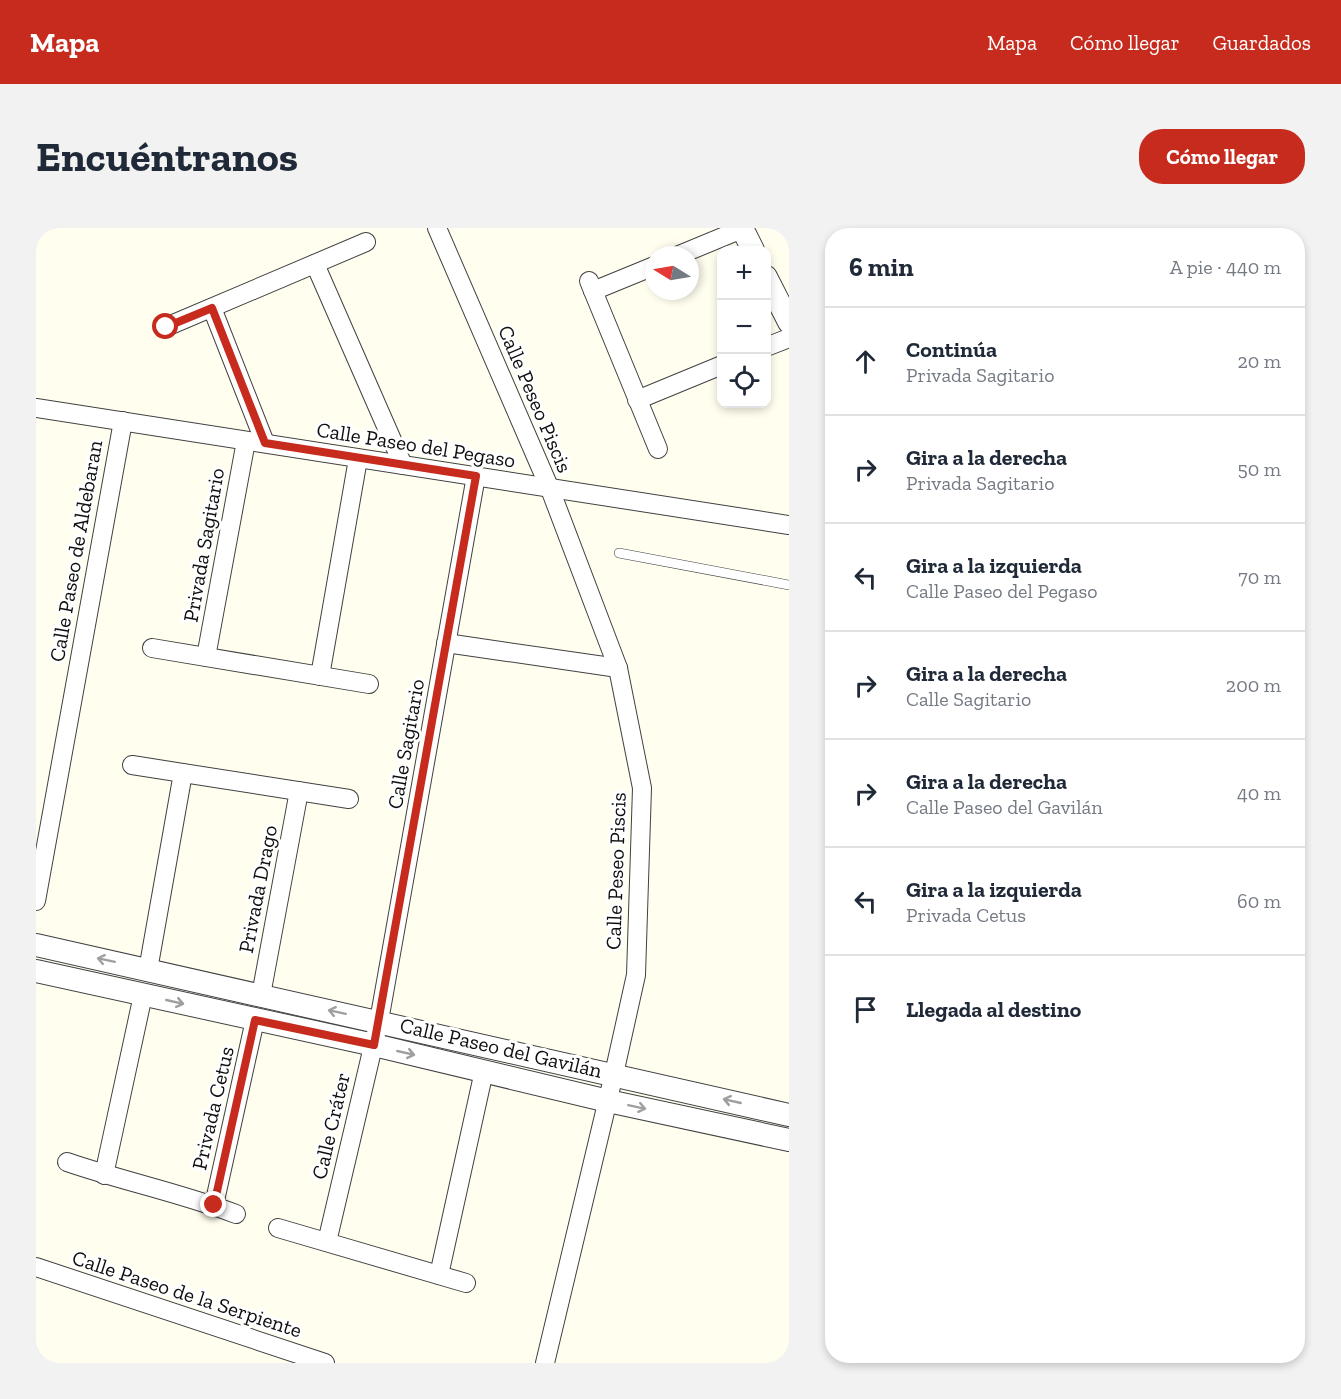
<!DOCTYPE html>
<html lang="es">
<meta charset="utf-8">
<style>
:root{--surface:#fff;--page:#f2f2f3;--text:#1f2937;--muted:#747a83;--line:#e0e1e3;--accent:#c62b1e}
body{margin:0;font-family:"Zilla Slab",serif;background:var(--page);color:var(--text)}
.controls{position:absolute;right:18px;top:18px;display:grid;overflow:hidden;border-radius:12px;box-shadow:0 3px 9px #0003}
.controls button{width:54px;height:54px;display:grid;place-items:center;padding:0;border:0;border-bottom:2px solid var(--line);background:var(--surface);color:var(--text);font:30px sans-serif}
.compass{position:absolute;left:609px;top:18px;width:54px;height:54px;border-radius:50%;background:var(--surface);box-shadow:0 3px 9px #0003;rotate:281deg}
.stop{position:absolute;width:18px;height:18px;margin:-14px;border:4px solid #c62b1e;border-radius:50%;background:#fff}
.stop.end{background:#c62b1e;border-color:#fff;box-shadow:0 2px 6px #0008}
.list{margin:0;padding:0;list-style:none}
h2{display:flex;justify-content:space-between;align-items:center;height:78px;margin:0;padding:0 24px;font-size:26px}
h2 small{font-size:20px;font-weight:400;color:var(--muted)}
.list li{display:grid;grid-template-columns:39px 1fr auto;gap:18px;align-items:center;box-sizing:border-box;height:108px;padding:0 24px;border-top:2px solid var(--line)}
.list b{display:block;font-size:22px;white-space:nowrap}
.list p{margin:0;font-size:20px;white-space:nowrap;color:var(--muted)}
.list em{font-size:20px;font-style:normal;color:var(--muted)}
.icon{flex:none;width:33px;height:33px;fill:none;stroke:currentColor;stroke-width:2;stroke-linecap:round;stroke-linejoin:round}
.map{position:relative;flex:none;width:753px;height:1135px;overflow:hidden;border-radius:24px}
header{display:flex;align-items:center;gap:36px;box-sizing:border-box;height:84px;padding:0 30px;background:var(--accent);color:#fff}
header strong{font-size:28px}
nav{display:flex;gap:33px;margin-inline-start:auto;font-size:21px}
.intro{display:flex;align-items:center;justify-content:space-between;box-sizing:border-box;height:144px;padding:0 36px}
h1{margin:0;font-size:42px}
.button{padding:15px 27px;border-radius:24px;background:var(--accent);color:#fff;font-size:21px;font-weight:700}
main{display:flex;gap:36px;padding:0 36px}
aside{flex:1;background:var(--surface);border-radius:24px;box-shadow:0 3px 9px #0003}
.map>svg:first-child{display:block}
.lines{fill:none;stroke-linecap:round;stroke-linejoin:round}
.service-casing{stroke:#414141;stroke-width:10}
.minor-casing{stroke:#414141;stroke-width:20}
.tertiary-casing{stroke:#414141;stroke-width:24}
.service{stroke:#fff;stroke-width:9}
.minor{stroke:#fff;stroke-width:18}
.tertiary{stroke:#fff;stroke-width:22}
.oneway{stroke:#9f9f9f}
.route{stroke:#c62b1e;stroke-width:8}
.labels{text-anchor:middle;stroke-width:6;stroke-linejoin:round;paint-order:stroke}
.street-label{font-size:21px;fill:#0e0e0e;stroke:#fff}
</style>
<header>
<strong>Mapa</strong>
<nav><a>Mapa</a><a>Cómo llegar</a><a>Guardados</a></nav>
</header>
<div class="intro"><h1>Encuéntranos</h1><a class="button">Cómo llegar</a></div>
<main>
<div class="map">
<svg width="753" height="1135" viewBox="0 0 753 1135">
<rect width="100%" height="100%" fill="#fffeef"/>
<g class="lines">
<defs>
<path id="service" d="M583,325L753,357"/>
<g id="minor">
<path d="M401,0L514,261L582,440L606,560L600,747L578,846L509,1135"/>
<path d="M643,27L706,1"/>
<path d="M279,36L367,237"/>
<path d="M553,53L622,221"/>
<path d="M557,63L618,38"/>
<path d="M176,80L229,215"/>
<path d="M130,99L330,14"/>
<path d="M730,119L753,110"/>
<path d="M601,172L686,137"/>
<path d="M0,180L753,297"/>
<path d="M410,415L582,440"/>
<path d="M116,420L333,456"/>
<path d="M170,429L210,213"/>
<path d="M284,448L322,231"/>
<path d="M96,537L313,571"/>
<path d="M0,673L87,193"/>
<path d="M112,742L147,545"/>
<path d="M225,767L263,563"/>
<path d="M31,934C86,953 145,965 200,986"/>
<path d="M68,947L107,767"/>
<path d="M178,977L219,792"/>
<path d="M242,1000L430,1055"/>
<path d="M291,1014L343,793L440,248"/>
<path d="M0,1039L289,1135"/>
<path d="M403,1047L448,843"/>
</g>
<g id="tertiary">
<path d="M706,0L717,22"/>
<path d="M730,49L753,94"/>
<path d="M0,717L753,887"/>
<path d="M0,743L338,817L572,873L753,912"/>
</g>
</defs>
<!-- service casing -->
<use href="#service" class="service-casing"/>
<!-- minor casing -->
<use href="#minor" class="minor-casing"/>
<!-- tertiary casing -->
<use href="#tertiary" class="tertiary-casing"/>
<!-- service -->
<use href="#service" class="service"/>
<!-- minor -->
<use href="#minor" class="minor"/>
<!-- tertiary -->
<use href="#tertiary" class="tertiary"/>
</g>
<!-- one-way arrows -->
<defs><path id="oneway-shaft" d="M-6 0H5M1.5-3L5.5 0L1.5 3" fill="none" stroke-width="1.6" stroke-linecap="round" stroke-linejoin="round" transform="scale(1.5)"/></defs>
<g class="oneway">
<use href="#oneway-shaft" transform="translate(70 732) rotate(-168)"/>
<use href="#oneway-shaft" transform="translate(139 774) rotate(13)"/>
<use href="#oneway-shaft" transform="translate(301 784) rotate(-168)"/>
<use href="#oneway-shaft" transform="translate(370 825) rotate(13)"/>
<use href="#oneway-shaft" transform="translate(696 873) rotate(-167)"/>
<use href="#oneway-shaft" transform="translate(601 879) rotate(12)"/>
</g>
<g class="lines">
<!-- route -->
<path class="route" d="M130,99L176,80L229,215L440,248L338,817L219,792L178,977"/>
</g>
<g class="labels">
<!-- street labels -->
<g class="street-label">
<text transform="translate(499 171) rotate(67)" y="7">Calle Peseo Piscis</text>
<text transform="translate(380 217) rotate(9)" y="7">Calle Paseo del Pegaso</text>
<text transform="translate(168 317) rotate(-80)" y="7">Privada Sagitario</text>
<text transform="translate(40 323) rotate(-80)" y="7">Calle Paseo de Aldebaran</text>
<text transform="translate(370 516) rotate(-80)" y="7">Calle Sagitario</text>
<text transform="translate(580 643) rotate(-88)" y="7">Calle Peseo Piscis</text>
<text transform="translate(222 661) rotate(-79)" y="7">Privada Drago</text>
<text transform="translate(465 820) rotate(13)" y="7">Calle Paseo del Gavilán</text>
<text transform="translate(177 880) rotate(-77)" y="7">Privada Cetus</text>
<text transform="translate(295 898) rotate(-77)" y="7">Calle Cráter</text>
<text transform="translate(151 1066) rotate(18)" y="7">Calle Paseo de la Serpiente</text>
</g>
</g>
</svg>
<div class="controls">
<button>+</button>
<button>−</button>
<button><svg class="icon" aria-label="locate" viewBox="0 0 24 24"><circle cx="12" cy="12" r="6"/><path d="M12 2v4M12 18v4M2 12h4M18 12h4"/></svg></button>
</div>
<svg class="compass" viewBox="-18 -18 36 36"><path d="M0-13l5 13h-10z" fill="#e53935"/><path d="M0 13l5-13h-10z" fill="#747a83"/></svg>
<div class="stop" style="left:130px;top:99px"></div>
<div class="stop end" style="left:178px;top:977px"></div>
</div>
<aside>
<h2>6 min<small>A pie · 440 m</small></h2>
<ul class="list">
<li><svg class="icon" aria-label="ahead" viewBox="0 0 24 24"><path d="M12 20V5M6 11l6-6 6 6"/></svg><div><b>Continúa</b><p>Privada Sagitario</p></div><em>20 m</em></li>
<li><svg class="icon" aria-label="right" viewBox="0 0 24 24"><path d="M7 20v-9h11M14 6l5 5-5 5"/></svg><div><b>Gira a la derecha</b><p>Privada Sagitario</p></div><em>50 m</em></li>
<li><svg class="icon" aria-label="left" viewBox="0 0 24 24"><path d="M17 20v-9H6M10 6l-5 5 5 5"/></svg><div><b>Gira a la izquierda</b><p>Calle Paseo del Pegaso</p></div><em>70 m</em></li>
<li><svg class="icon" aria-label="right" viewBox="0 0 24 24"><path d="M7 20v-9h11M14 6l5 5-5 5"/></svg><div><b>Gira a la derecha</b><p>Calle Sagitario</p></div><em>200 m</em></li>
<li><svg class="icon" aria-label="right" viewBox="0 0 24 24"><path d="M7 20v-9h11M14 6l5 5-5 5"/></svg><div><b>Gira a la derecha</b><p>Calle Paseo del Gavilán</p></div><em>40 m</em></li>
<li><svg class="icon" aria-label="left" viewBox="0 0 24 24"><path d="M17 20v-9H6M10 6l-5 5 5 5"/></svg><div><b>Gira a la izquierda</b><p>Privada Cetus</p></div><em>60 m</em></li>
<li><svg class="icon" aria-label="arrive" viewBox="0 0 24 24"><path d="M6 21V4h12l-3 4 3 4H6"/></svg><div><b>Llegada al destino</b></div></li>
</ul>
</aside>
</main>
